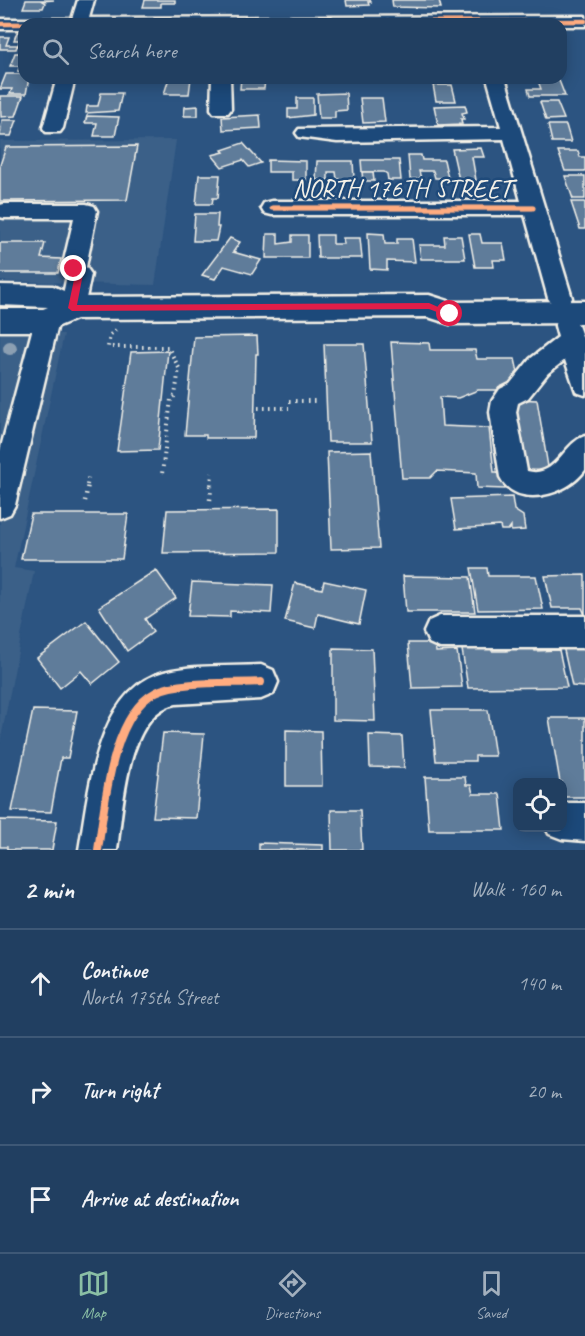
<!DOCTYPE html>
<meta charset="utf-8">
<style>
:root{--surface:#213f61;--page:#294667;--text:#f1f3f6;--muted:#a2afbd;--line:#3e5876;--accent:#8abfa5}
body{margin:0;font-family:Caveat,sans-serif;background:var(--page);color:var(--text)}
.controls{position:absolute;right:18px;bottom:18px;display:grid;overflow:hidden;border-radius:12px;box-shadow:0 3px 15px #0003}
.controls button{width:54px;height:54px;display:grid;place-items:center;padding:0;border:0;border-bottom:2px solid var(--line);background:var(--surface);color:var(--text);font:30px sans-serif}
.stop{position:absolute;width:18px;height:18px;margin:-14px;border:4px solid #e11d48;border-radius:50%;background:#fff}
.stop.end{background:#e11d48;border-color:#fff;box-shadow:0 2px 6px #0008}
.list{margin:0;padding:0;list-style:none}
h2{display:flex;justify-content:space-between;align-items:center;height:78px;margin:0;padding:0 24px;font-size:26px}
h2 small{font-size:20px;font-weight:400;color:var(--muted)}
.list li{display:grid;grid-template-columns:39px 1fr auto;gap:18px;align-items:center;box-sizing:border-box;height:108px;padding:0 24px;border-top:2px solid var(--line)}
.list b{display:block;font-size:22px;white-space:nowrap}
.list p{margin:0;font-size:20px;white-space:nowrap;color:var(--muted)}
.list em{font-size:20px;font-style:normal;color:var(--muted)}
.icon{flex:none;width:33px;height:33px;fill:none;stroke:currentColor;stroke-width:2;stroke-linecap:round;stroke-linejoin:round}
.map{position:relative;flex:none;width:585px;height:850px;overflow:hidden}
.search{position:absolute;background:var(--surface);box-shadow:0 3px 15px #0003;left:18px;right:18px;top:18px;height:66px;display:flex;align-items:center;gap:15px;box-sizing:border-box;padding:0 21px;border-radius:18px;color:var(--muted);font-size:22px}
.sheet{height:402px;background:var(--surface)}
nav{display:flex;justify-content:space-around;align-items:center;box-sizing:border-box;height:84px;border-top:2px solid var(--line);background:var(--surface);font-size:16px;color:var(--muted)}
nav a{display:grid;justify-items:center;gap:3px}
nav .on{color:var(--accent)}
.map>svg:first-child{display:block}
.built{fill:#3b6088}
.building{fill:#5e7b9a;stroke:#f4f1e8;stroke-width:1.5}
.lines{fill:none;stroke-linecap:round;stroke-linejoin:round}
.minor-casing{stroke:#f4f1e8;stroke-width:5}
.major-casing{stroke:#f4f1e8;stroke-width:5}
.path-far1{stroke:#f4f1e8;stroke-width:4;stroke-dasharray:1.5 4.5;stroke-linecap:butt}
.path{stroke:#f4f1e8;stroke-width:4.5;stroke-dasharray:1.5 5;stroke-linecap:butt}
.minor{fill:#1f4a7a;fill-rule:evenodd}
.major{fill:#1f4a7a;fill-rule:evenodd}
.cycleway-far2-casing{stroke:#1f4a7a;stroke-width:7}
.cycleway-far1-casing{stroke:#1f4a7a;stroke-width:9}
.cycleway-casing{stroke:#1f4a7a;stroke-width:11}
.cycleway-far2{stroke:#ffac80;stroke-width:4.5}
.cycleway-far1{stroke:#ffac80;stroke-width:5}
.cycleway{stroke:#ffac80;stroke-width:8}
.tree{fill:#8c9fb2}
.route{fill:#e11d48}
.labels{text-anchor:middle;stroke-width:5;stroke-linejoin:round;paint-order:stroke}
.far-street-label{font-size:26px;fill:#f4f1e8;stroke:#1f4a7a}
</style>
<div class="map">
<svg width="585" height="850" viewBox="0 0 585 850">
<rect width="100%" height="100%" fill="#2c5481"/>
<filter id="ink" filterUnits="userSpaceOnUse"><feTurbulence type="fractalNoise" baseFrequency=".0167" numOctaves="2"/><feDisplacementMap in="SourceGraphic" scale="12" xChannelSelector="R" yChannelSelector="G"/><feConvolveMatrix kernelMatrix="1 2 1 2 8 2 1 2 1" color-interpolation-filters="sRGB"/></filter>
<g filter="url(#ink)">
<!-- built -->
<g class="built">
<path d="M176,140L155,285L0,281V141Z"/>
<path d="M0,334H64L14,568L34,571L0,743Z"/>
</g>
<!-- building -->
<g class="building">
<path d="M26,0H54L42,1L45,3L43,8H23Z"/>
<path d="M145,0H175V3H161V7H143Z"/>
<path d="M346,0H370L371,2H368L369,5L347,6Z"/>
<path d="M392,0H439L441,8L393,7Z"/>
<path d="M17,32H24V51H21L23,46H17L16,49H0V37H9L6,45H18L20,40H14Z"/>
<path d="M15,53H24V71H18L20,66H10Z"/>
<path d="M6,74H24V78H29L26,94H10L12,89H0Z"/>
<path d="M169,78H191L189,94H164Z"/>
<path d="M241,78H265L264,89H240Z"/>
<path d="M537,78H558L565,96H530L528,89H541Z"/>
<path d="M433,85H452L456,101H436Z"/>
<path d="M101,93H122L118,111L86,113L87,106H98Z"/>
<path d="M346,93L347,110L335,111V118H319L317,94Z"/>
<path d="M0,96H23L16,116L1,117Z"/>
<path d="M297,98H313V115L288,118V109H297Z"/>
<path d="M360,98H382L385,122L363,123Z"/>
<path d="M540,102H557L564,119L546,120Z"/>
<path d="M465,105L467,112L462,113L464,119H461L462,124L438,125L434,106Z"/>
<path d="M198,106V116H184L185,107Z"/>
<path d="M260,115L261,128L223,130L222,117Z"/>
<path d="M87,116L119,117L115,136H94L97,123H85Z"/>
<path d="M2,120H17L11,136H0Z"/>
<path d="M548,125H566L571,142H552Z"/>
<path d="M243,143L261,163L249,167L243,160L222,167L212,155L224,152L222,150Z"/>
<path d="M137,146L127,200L0,201V165L6,147Z"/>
<path d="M481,148L484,157H472L476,180H459L452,149Z"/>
<path d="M558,151H578L580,157H585V171H565Z"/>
<path d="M408,155H421L422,160H444L448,178H435L433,171H419L421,179H410Z"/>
<path d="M268,160L306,161V180H292V172H268Z"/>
<path d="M361,160H399L401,180H388L387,174L384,172H362Z"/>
<path d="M317,161H353L354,179H337L336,172H328V180H316Z"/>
<path d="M362,172H373L374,181H363Z"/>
<path d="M199,175H220L218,198H213L212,204H196Z"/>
<path d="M565,176H585V199H573Z"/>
<path d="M571,202H585V229H580Z"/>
<path d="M195,214H218L217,227H219L216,241H193Z"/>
<path d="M368,233L384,234L385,244H397V239H412L415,262L387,261V270L370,269Z"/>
<path d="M267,234H278V244L292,242V235H308V258H266Z"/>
<path d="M469,234H480L482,243H503L506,260H493L494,267H475Z"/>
<path d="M317,235H333V244H344L343,238H360L362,258H318Z"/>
<path d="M444,236H461L465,259H421L419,245H445Z"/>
<path d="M230,238L240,242L233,252L261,260L252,274L224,266L215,279L202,275Z"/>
<path d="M0,243H45L41,258L61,259L58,273H0Z"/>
<path d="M257,336L258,354H256L254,438H206V435H185L194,337Z"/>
<path d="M391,342L429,343L430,350H475L477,359H515L521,386L514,390H478L458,398L440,397L442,426L489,428L494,472H503L505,489L477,488L476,473L437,471L430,478H402Z"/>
<path d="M324,344H364L372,442H328Z"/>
<path d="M168,351L158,450L117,451L131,352Z"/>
<path d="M515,399L537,400L549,473L526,472Z"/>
<path d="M371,451L379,548L331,549L327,452Z"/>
<path d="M512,497L514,510L523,516L525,530L511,531V526L508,530H501L500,526L456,529L451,499Z"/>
<path d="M279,509V552L163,553L167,510Z"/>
<path d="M31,514H128L122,559H21Z"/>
<path d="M471,568H487L488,576H536L543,609L478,610Z"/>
<path d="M156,570L176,598L145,619L153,632L127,651L99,607Z"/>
<path d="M585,575V615L582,608H552L545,576Z"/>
<path d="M403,576L470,577L475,612H406Z"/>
<path d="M324,581L366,590L359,624L318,614L315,628L285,621L295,583L322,589Z"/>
<path d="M192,582L273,585L271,613L230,611V617L188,616Z"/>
<path d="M86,621L119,662L92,684L81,671L60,688L37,658Z"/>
<path d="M533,642L535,651L559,650L567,687L468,688L461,643H490L492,651H507L506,643Z"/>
<path d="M408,643H435L436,652L457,651L462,687L412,688Z"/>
<path d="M563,646L585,647V687L572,686Z"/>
<path d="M333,648L372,649L375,721L333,720Z"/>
<path d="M33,710L77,711L68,758H61L51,812L12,811Z"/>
<path d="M431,710H488L495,756H475V761H436Z"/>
<path d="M549,718H585V797H563L562,782H560Z"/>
<path d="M286,730L321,731L322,786H286Z"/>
<path d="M163,733L204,734L196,818L153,817Z"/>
<path d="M369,735L402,736L404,768L370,767Z"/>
<path d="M425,777H465L466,785H471L473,794H500L504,830H429Z"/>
<path d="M331,810H360L362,850H332Z"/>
<path d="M0,820L57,821L52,850H7V847H0Z"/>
<path d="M259,843L323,845V850H259Z"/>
</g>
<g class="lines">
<defs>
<g id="minor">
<path d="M78,0H94L89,18L585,16V26H561V24H24V29H0V19H72Z"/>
<path d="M57,78H75L63,128L60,132H46L43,128Z"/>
<path d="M212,78H230L231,109L228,113H214L211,109Z"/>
<path d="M487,78H505L572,298L568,304L560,306L552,304L548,298L525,215H272L264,213L261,208L264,203L272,201H521L504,139L337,142L299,137L296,133L299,129L501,127Z"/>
<path d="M4,204H86L94,206L97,211L86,267L91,274L84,308L81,314L72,317L63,314L60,308L67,276L62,269L74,218H4L0,217V205Z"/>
<path d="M47,311L56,314L59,320L15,505L10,514L0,518V451L35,320L38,314Z"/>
<path d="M567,317L576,320L585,344V395L576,392L565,360L548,373L528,398L518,403L516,412L527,471C556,479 563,443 585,436V470C568,495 516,510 500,477L490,412L492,401L500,389L510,384L530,359L558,337L555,326L558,320Z"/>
<path d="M440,616H585V648H440L429,643L424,632L429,621Z"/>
<path d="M261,665L273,670L278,682L273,694L261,699L176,704C126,713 123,809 117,850H79C89,792 96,690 164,672C195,664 229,667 261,665Z"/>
<path d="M562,803H585V841L562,839L549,834L546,828H562Z"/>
</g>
<path id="major" d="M0,285L53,286L77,297L429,295L451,302L585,301V323L450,324L428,317L76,319L47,331H0V309H43L48,307L0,305Z"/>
</defs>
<!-- minor casing -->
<use href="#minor" class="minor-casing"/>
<!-- major casing -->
<use href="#major" class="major-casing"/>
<!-- path-far1 -->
<g class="path-far1">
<path d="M116,330L110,335L108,347H168L179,368L175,396L171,399L162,474"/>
<path d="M289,401H318"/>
<path d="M258,408H289"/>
<path d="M87,485L89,474"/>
<path d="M211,485L212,473"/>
</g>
<!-- path -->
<g class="path">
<path d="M210,500L211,484"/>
<path d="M85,501L88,484"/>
</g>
<!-- minor -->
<use href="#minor" class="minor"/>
<!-- major -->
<use href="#major" class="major"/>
<defs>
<g id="cycleway-far2">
<path d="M0,24L585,21"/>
<path d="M272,208H533"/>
</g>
<path id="cycleway-far1" d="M272,208H533"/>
<path id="cycleway" d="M98,850C105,805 111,715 156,692C179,680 234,684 261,682"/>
</defs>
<!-- cycleway-far2 casing -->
<use href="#cycleway-far2" class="cycleway-far2-casing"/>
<!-- cycleway-far1 casing -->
<use href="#cycleway-far1" class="cycleway-far1-casing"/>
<!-- cycleway casing -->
<use href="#cycleway" class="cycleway-casing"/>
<!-- cycleway-far2 -->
<use href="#cycleway-far2" class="cycleway-far2"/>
<!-- cycleway-far1 -->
<use href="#cycleway-far1" class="cycleway-far1"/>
<!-- cycleway -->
<use href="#cycleway" class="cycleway"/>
</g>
<!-- trees -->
<circle class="tree" cx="10" cy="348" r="7"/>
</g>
<!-- route -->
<path class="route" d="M74,266L83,274L77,305L429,303L454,314L450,317L429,309L72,311L68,308L75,275L70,269Z"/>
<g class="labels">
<!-- far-street labels -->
<g class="far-street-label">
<text x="402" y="197">NORTH 176TH STREET</text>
</g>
</g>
</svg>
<div class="controls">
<button><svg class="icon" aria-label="locate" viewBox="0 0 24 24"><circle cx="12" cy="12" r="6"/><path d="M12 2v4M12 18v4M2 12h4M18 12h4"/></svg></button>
</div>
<div class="stop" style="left:450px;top:314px"></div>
<div class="stop end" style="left:74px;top:269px"></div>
<div class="search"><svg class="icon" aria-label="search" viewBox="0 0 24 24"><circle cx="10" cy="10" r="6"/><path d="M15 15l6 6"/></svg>Search here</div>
</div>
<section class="sheet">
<h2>2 min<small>Walk · 160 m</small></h2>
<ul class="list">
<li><svg class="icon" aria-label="ahead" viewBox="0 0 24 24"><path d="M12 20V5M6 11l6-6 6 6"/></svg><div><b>Continue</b><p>North 175th Street</p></div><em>140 m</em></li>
<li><svg class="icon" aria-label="right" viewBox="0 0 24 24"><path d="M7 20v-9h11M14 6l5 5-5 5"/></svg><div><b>Turn right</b></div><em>20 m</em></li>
<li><svg class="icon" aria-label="arrive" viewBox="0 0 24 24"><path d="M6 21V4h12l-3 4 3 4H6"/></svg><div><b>Arrive at destination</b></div></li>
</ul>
</section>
<nav>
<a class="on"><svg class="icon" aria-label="map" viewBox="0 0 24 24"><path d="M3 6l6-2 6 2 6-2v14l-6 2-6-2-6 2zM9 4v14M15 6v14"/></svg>Map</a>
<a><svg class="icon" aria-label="directions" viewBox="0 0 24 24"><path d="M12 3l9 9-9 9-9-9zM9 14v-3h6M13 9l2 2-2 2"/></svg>Directions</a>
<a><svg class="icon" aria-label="saved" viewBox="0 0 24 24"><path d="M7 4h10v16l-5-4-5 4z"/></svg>Saved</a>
</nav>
